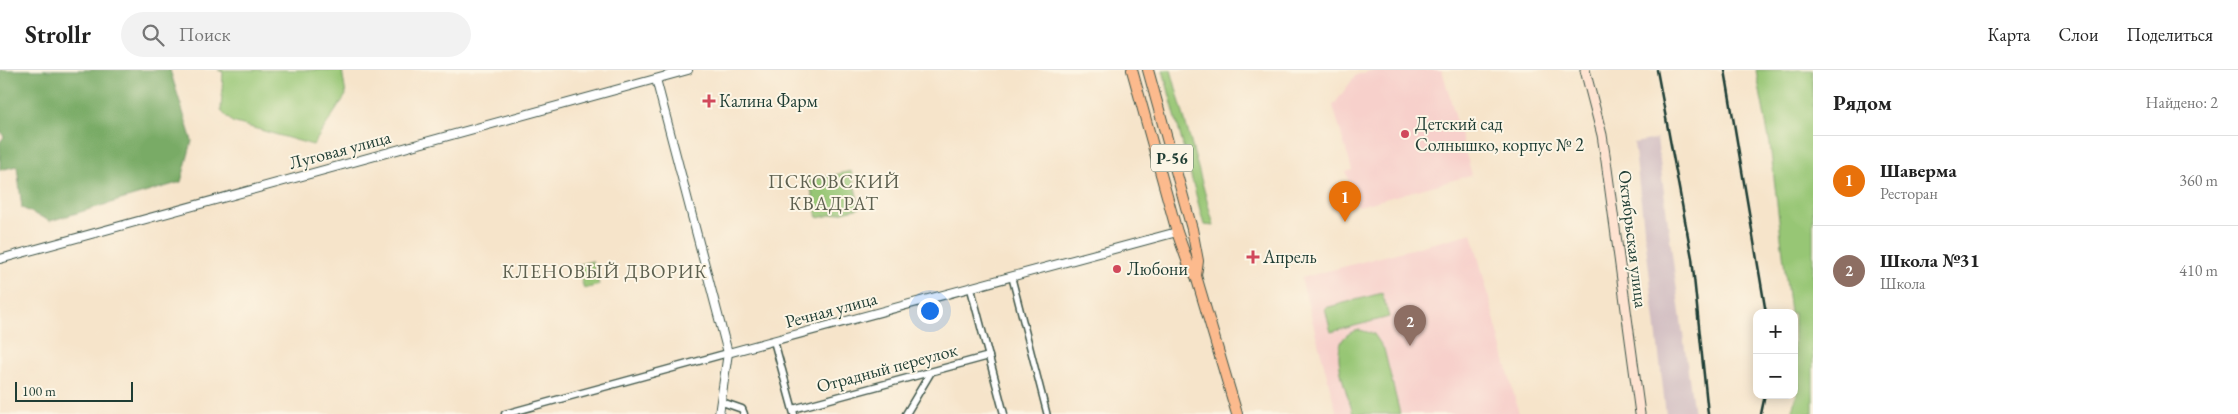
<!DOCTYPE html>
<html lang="ru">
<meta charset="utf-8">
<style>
:root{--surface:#fff;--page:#f2f2f2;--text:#222;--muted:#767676;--line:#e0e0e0;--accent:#ea580c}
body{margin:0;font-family:"EB Garamond",serif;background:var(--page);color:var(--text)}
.controls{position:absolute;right:15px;bottom:15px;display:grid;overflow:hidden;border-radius:10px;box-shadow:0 2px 12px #0003}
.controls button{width:45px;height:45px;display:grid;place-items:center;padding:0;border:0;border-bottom:1px solid var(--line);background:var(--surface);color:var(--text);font:25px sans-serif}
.scale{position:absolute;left:15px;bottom:12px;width:118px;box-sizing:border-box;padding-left:5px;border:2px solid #1f3d34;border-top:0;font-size:14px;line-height:18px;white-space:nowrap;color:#1f3d34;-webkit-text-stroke:4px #fcf5e5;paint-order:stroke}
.you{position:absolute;left:929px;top:240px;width:18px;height:18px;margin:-12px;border:4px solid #fff;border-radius:50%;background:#1a73e8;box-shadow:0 0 0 8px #1a73e833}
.badge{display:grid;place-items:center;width:32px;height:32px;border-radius:50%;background:var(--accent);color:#fff;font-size:16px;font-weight:700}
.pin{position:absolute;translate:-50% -41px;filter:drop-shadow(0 1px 2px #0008)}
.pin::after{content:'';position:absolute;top:26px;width:18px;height:15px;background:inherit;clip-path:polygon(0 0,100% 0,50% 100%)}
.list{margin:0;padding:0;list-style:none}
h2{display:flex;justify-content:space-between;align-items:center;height:65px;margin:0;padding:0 20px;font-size:21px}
h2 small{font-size:16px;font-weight:400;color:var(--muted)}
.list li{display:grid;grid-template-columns:32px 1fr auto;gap:15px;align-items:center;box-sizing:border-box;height:90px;padding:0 20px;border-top:1px solid var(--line)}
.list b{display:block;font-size:19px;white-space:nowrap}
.list p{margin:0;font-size:16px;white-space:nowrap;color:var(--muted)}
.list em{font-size:16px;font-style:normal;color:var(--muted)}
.icon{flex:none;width:28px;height:28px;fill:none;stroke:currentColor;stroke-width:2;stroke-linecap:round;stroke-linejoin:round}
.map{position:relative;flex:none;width:1813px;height:344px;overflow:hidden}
header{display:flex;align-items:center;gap:30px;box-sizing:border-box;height:70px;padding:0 25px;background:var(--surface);border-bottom:1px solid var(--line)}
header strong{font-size:24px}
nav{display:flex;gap:28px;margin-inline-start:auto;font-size:18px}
.search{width:350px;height:45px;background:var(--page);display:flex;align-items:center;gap:12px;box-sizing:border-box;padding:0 18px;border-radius:28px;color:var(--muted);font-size:19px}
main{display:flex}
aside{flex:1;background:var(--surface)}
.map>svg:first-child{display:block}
.built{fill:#f7d0cb}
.industrial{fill:#d2bec2}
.green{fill:#97c674;stroke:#5b8254}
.forest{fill:#79ab66;stroke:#4c744d}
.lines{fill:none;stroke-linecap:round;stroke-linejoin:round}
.pedestrian-casing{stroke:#3f564a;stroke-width:8}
.minor-casing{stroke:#3f564a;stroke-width:9}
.tertiary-casing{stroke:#3f564a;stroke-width:10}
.secondary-casing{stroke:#3f564a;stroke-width:11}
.primary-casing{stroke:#3f564a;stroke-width:12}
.pedestrian{stroke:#fff;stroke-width:5}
.minor{stroke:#fff;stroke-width:6}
.tertiary{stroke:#fff;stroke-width:8}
.secondary{stroke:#fee3d1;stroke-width:9}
.primary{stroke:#fcba8d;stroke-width:10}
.rail{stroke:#1f3d34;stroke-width:2.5}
.poi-dot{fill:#d1495b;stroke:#fcf5e5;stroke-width:2}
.labels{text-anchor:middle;stroke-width:4;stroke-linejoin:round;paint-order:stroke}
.shield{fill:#fcf5e5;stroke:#617469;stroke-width:1}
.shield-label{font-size:16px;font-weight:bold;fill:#1f3d34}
.poi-label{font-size:18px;fill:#1f3d34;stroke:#fcf5e5;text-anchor:start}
.street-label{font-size:18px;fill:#1f3d34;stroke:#fcf5e5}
.neighbourhood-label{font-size:19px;letter-spacing:1px;fill:#5d604f;stroke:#fcf5e5}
</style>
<header>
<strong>Strollr</strong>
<div class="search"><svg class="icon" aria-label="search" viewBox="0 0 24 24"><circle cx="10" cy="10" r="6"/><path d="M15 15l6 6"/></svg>Поиск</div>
<nav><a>Карта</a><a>Слои</a><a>Поделиться</a></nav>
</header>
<main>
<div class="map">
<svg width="1813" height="344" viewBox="0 0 1813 344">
<rect width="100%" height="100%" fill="#fcf5e5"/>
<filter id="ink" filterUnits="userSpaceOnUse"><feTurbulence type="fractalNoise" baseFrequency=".02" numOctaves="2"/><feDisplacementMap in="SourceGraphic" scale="10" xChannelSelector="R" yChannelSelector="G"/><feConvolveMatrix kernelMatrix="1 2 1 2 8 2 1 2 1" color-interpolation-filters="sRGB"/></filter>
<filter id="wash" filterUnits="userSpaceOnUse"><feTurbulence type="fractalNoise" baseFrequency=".0096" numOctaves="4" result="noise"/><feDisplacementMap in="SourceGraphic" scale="20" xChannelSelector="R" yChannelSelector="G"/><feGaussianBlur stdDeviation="1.12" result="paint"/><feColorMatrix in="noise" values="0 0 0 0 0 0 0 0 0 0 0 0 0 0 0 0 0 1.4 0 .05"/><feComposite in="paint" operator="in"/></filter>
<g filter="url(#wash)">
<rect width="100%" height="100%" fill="#f6e4ca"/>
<!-- built -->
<g class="built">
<path d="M1373,0H1442L1472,105L1359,136L1355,133L1346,102L1352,100L1333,36L1356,5Z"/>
<path d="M1472,163L1519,344H1337L1301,208Z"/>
</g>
<!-- industrial -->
<path class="industrial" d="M1657,69L1674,199L1694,344H1666L1634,73Z"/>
<!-- green -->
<g class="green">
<path d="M218,0H342L346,25L313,75L232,52L221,41L223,2Z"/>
<path d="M1163,0H1171L1214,156L1204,155Z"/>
<path d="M1756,0H1813V344H1791L1799,316L1794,278V243H1790L1770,74Z"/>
<path d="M851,101L860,138L818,148L809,111Z"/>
<path d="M592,191L599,215L584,219L577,195Z"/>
<path d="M1382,223L1389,247L1331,262L1325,238Z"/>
<path d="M1360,260L1374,264L1384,279L1400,344H1353C1347,320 1321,265 1360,260Z"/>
</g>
<!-- forest -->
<path class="forest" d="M0,0H170L192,71L181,112L50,151L22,138L17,96L0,100V72L4,67L0,60Z"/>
</g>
<g filter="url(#ink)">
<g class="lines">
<defs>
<path id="pedestrian" d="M1012,208L1047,344"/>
<g id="minor">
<path d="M971,219L1004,344"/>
<path d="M774,271L794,344"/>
<path d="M722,332L742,339L744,344"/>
<path d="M793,339L989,286"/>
<path d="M505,344L728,283"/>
<path d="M906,344L931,302"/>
</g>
<g id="tertiary">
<path d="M656,9L728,283L719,344"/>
<path d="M0,189L688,0"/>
<path d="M728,283L1177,162"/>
</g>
<path id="secondary" d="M1585,0L1602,65L1606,91L1640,344"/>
<g id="primary">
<path d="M1132,0L1177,162L1188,193L1196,206L1237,344"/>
<path d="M1148,0L1192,159L1198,191L1196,206"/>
</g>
</defs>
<!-- pedestrian casing -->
<use href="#pedestrian" class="pedestrian-casing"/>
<!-- minor casing -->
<use href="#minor" class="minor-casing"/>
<!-- tertiary casing -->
<use href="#tertiary" class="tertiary-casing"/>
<!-- secondary casing -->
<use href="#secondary" class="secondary-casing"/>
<!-- primary casing -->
<use href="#primary" class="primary-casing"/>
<!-- pedestrian -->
<use href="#pedestrian" class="pedestrian"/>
<!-- minor -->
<use href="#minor" class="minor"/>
<!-- tertiary -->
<use href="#tertiary" class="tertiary"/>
<!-- secondary -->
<use href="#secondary" class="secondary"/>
<!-- primary -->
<use href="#primary" class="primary"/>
<!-- rail -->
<g class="rail">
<path d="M1657,0L1692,188L1708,344"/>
<path d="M1725,0L1766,243"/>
<path d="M1761,344L1765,325"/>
</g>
</g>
</g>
<!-- markers -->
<g class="poi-dot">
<path d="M706.5 23.5h5v5h5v5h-5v5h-5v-5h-5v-5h5z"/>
<circle cx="1405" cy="64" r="5"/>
<path d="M1250.5 179.5h5v5h5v5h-5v5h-5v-5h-5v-5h5z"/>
<circle cx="1117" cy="199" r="5"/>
</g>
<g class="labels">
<!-- shield labels -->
<rect class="shield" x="1151" y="74.5" width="42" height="27" rx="4"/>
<g class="shield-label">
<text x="1172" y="94">Р-56</text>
</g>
<!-- poi labels -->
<g class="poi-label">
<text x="719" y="37">Калина Фарм</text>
<text x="1415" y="60">Детский сад<tspan x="1415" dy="21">Солнышко, корпус № 2</tspan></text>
<text x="1263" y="193">Апрель</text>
<text x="1127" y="205">Любони</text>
</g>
<!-- street labels -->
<g class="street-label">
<text transform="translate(340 80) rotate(-15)" y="6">Луговая улица</text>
<text transform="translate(1633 169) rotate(83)" y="6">Октябрьская улица</text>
<text transform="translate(831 240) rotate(-15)" y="6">Речная улица</text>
<text transform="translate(887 298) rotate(-15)" y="6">Отрадный переулок</text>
</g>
<!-- neighbourhood labels -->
<g class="neighbourhood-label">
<text x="834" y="118">ПСКОВСКИЙ<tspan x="834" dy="22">КВАДРАТ</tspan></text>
<text x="605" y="208">КЛЕНОВЫЙ ДВОРИК</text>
</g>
</g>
</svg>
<div class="controls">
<button>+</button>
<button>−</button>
</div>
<div class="scale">100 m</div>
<div class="you"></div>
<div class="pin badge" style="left:1345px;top:152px;background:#e8710a">1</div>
<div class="pin badge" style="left:1410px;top:276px;background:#8d6e63">2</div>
</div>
<aside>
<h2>Рядом<small>Найдено: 2</small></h2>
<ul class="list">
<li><span class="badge" style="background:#e8710a">1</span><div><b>Шаверма</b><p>Ресторан</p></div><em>360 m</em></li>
<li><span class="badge" style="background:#8d6e63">2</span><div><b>Школа №31</b><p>Школа</p></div><em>410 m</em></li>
</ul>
</aside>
</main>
